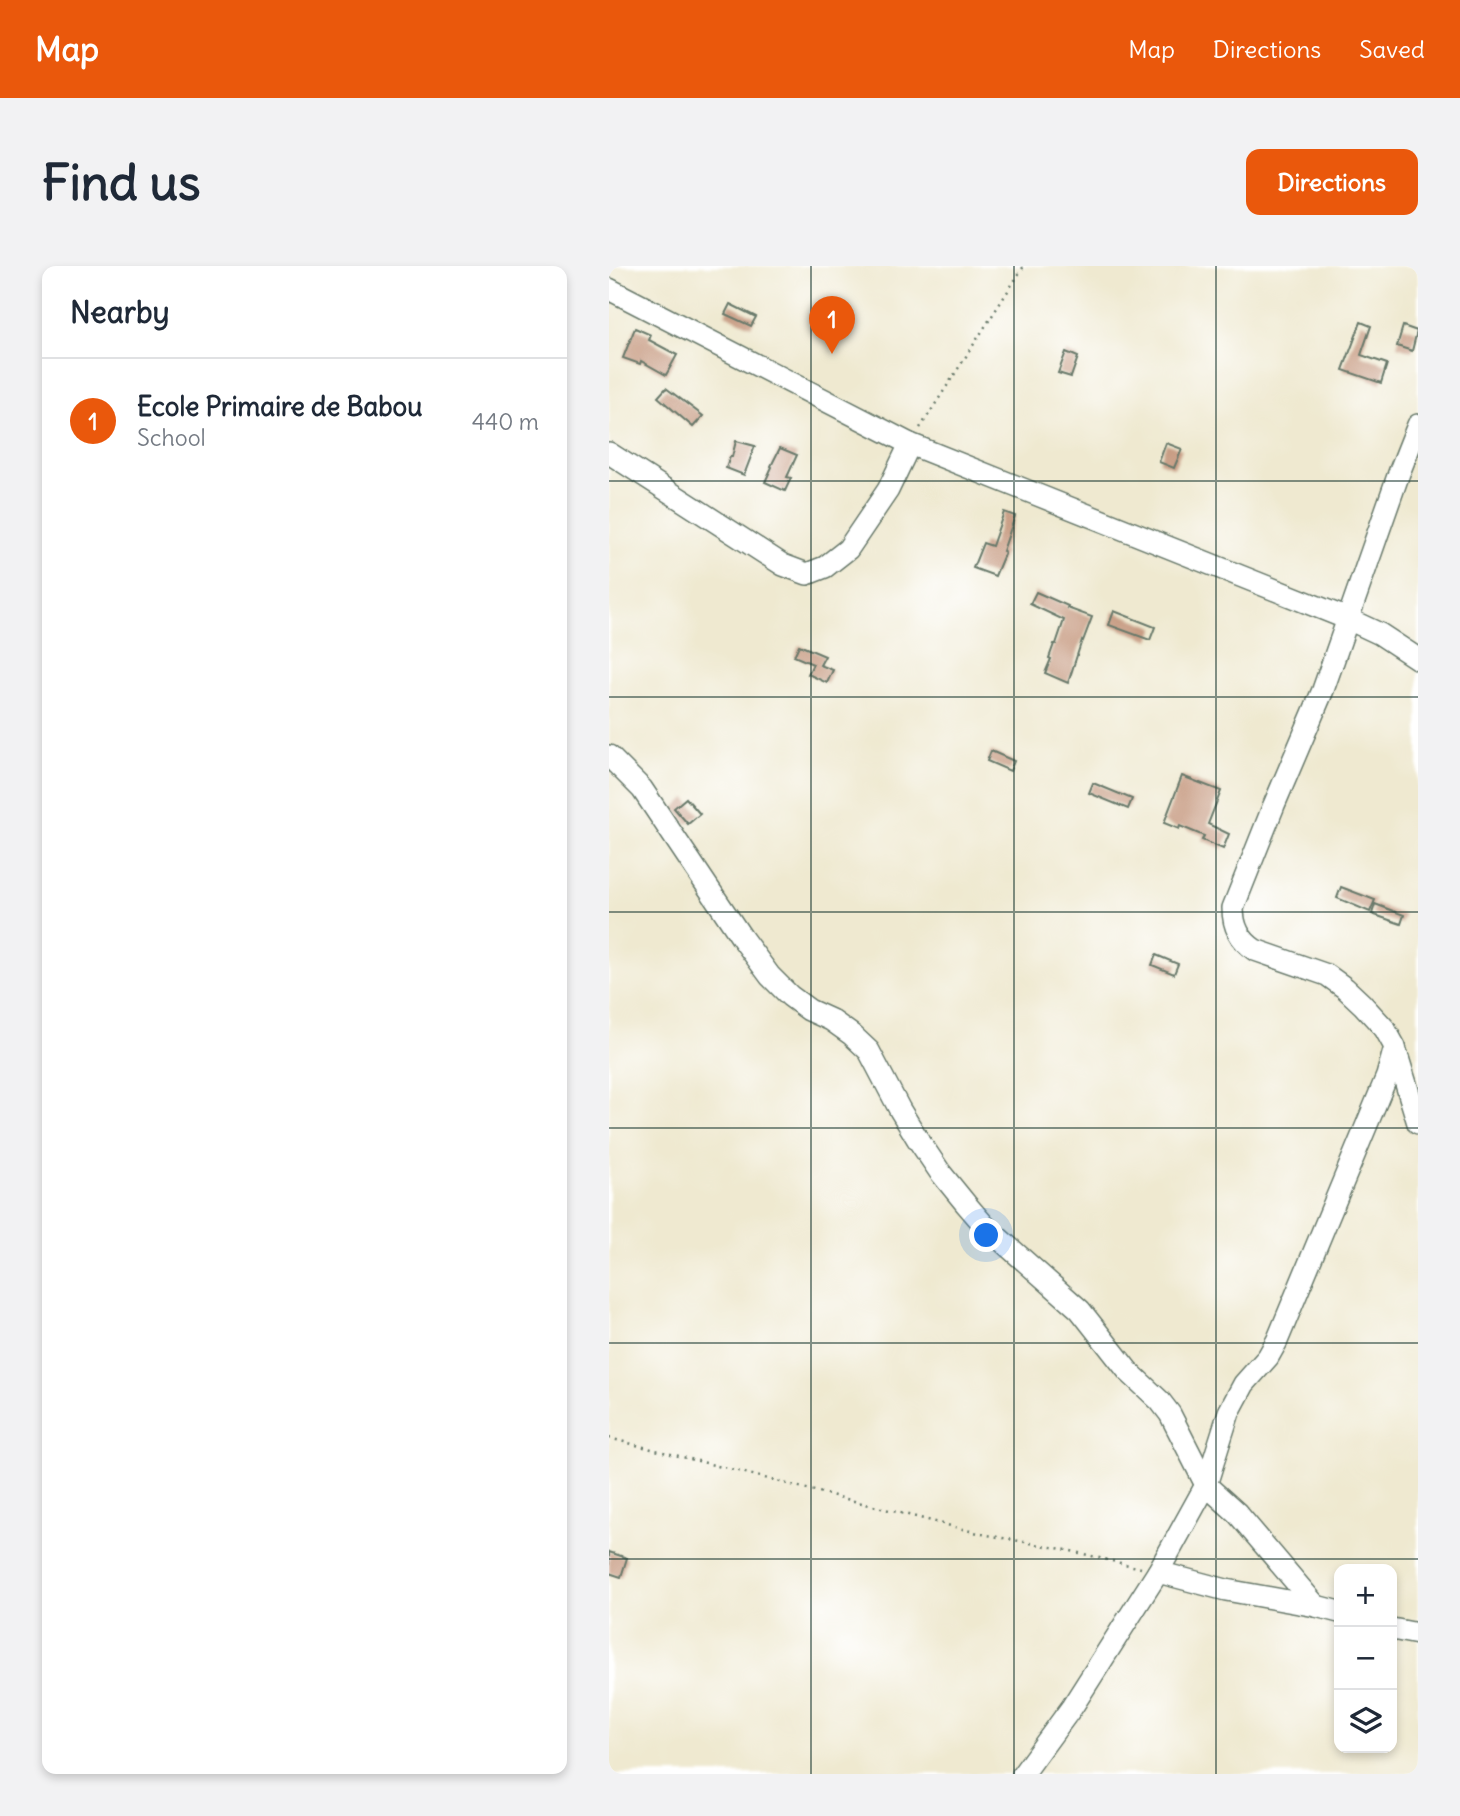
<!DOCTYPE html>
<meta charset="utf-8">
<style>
:root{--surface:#fff;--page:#f2f2f3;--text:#1f2937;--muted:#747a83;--line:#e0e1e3;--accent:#ea580c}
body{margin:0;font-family:Delius,sans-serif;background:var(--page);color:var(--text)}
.controls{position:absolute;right:21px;bottom:21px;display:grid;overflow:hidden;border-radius:14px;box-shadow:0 4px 10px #0003}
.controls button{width:63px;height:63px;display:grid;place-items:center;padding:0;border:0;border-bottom:2px solid var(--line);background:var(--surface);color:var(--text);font:35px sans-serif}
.you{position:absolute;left:378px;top:970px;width:24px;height:24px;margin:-18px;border:5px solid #fff;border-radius:50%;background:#1a73e8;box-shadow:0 0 0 10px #1a73e833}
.badge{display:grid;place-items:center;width:46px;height:46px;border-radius:50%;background:var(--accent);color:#fff;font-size:23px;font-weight:700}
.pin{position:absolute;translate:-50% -58px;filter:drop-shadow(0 2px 4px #0008)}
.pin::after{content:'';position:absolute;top:37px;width:24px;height:21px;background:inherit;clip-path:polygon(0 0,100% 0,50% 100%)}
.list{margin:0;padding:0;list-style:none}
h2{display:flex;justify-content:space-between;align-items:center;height:91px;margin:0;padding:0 28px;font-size:30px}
h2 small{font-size:23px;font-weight:400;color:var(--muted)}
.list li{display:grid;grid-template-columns:46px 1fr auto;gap:21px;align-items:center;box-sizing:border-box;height:126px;padding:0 28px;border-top:2px solid var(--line)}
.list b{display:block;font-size:26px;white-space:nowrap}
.list p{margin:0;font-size:23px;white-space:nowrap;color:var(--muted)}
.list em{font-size:23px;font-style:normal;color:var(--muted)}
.icon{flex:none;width:38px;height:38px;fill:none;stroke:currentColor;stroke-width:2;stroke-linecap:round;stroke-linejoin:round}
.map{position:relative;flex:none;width:809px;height:1508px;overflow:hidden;border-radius:14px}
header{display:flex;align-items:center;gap:42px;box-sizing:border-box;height:98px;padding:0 35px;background:var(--accent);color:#fff}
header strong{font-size:33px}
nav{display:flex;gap:38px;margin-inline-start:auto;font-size:24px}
.intro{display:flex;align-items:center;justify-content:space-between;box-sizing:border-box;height:168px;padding:0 42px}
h1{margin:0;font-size:49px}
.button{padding:18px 32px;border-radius:14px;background:var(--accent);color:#fff;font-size:24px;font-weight:700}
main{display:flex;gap:42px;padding:0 42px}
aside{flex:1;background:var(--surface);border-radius:14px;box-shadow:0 4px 10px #0003}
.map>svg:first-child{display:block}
.building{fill:#c89d84}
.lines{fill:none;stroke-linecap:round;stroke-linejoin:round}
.minor-casing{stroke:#68796b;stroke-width:24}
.path{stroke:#68796b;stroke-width:2.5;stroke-dasharray:2 5;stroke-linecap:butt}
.minor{stroke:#fff;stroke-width:21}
.grid{fill:none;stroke:#1f3d34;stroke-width:2;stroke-opacity:0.55}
</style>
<header>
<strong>Map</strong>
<nav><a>Map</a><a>Directions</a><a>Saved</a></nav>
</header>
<div class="intro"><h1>Find us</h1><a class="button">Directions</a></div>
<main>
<aside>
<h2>Nearby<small></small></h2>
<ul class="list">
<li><span class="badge">1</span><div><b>Ecole Primaire de Babou</b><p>School</p></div><em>440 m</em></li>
</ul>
</aside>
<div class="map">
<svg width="809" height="1508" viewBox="0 0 809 1508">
<rect width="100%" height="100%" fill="#fff"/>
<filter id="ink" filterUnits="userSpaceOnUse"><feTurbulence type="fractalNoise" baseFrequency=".0143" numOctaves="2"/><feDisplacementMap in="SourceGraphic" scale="14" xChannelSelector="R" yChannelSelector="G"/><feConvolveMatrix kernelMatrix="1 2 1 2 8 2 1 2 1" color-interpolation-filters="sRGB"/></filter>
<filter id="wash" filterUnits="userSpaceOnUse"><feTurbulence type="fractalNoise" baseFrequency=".00686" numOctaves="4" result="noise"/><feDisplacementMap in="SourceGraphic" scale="28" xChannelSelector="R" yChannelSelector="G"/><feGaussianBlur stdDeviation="1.57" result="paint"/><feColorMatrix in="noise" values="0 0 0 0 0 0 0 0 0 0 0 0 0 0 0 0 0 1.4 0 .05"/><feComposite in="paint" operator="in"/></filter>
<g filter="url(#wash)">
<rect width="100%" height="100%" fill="#efe9d0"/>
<g id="blocks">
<!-- building -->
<g class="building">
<path d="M121,38L147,51L142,60L116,48Z"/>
<path d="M752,56L762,60L752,89L778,98L772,117L734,104Z"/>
<path d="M794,60L808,65L803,85L788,80Z"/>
<path d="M26,62L42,69L40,74L68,89L57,109L32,95L31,98L14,92Z"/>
<path d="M457,86L469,91L462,111L449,107Z"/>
<path d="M57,122L94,150L84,161L49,131Z"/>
<path d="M127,175L146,180L135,209L117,202L121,191H123Z"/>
<path d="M557,177L573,183L565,202L550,196Z"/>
<path d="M171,182L188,189L178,211L182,212L176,225L156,216L163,201L162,200Z"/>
<path d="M395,246L406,250L394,285L396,286L386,310L364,302L374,277L383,280Z"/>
<path d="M427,326L459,340L458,342L483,351L474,375L473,374L459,417L436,407L442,393L440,392L445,378H447L455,354L421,338Z"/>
<path d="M505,345L546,361L541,374L500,359Z"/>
<path d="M190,379L216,390L211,399L224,404L218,417L199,408L204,398L185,390Z"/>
<path d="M382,485L405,495L401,505L378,495Z"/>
<path d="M573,510L612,525L599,558L620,568L614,583L593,574L595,570L571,560L570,563L555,557Z"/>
<path d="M484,517L523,533L519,543L480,527Z"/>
<path d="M77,532L91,548L79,558L65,542Z"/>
<path d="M732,621L766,634L761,646L728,632Z"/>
<path d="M766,638L795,649L792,658L763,648Z"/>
<path d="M547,689L569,698L565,708L543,699Z"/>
<path d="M0,1286L18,1292L12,1311L0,1307Z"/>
</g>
</g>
</g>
<g filter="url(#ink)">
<use href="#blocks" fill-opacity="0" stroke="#68796b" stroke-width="2"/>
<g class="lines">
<defs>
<g id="minor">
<path d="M0,23L301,178L739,353L771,368L809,393"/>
<path d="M0,187L174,299L198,308L216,301L239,283L279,224L301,178"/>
<path d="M0,490L33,523L133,672L161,710L181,730L200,744L222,754L243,769L260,785L291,844L308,872L331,906L357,938L376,960L471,1044L519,1105L551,1135L561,1148L597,1219L628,1247L707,1340"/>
<path d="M786,782L809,857"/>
<path d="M549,1306L617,1324L707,1340L730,1346"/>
<path d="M783,1363L809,1368"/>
<path d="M414,1508L463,1441L549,1306L597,1219L620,1146L635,1118L659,1091L668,1075L778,810L786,781L776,763L753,738L736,722L718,709L646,684C631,674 624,661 624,642L665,539L714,424L790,207L809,159"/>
</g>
</defs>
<!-- minor casing -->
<use href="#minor" class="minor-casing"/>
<!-- path -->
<g class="path">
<path d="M311,162L415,0"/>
<path d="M0,1172L373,1268L458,1284L532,1302"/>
</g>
<!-- minor -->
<use href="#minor" class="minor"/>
</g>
</g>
<!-- grid -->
<path class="grid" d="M202,0V1508M405,0V1508M607,0V1508M0,215H809M0,431H809M0,646H809M0,862H809M0,1077H809M0,1293H809"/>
</svg>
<div class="controls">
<button>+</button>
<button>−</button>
<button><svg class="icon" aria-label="layers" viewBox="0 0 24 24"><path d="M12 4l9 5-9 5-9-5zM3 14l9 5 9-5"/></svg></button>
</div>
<div class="you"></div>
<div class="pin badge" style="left:223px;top:88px">1</div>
</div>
</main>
